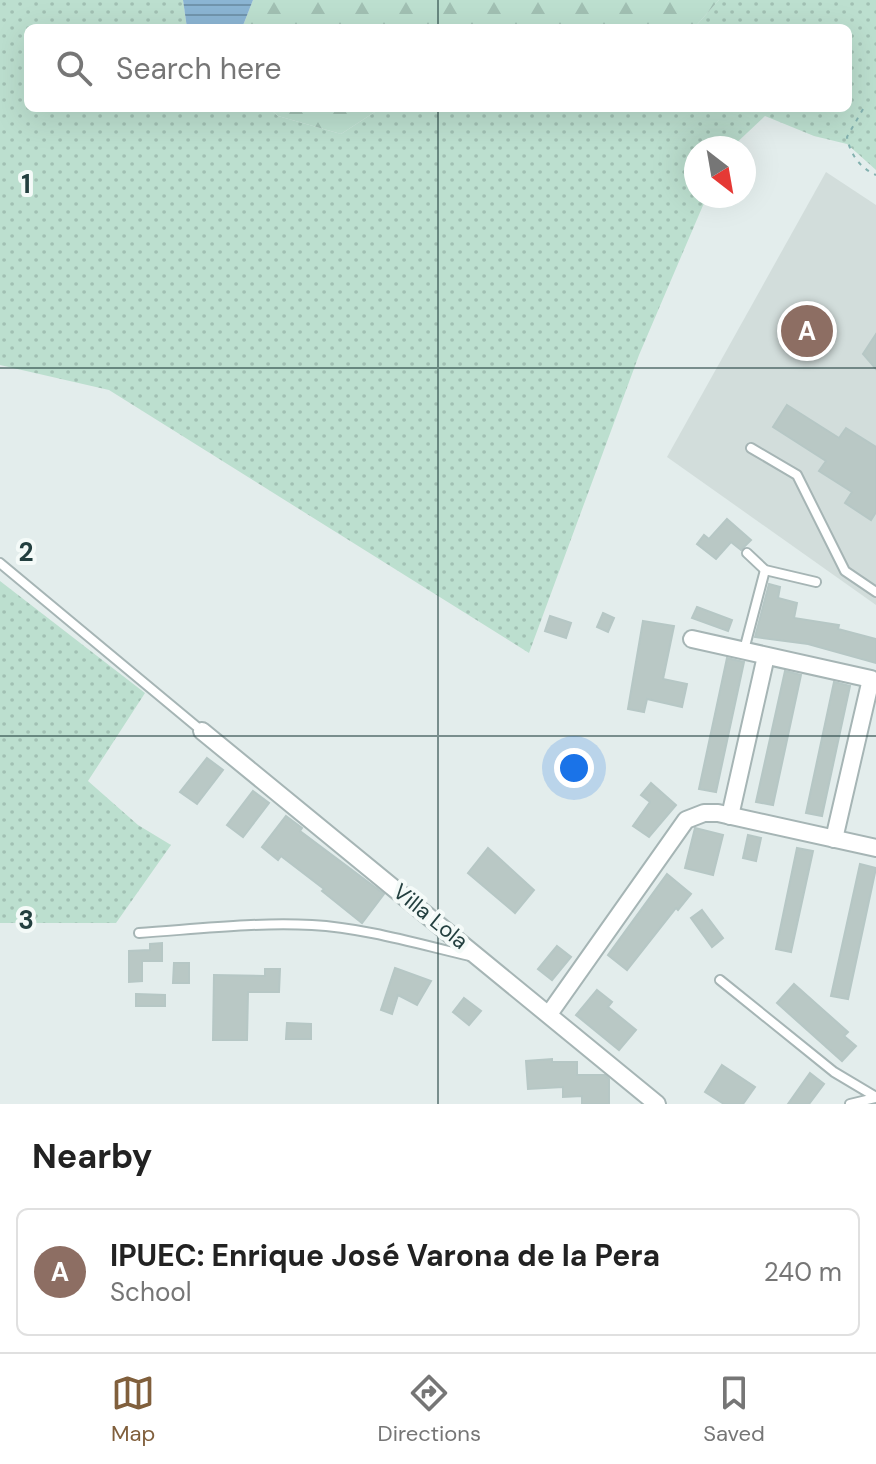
<!DOCTYPE html>
<meta charset="utf-8">
<style>
:root{--surface:#fff;--page:#f2f2f2;--text:#222;--muted:#767676;--line:#e0e0e0;--accent:#805f3c}
body{margin:0;font-family:"DM Sans",sans-serif;background:var(--page);color:var(--text)}
.compass{position:absolute;left:684px;top:136px;width:72px;height:72px;border-radius:50%;background:var(--surface);box-shadow:0 8px 32px #0002;rotate:149deg}
.you{position:absolute;left:574px;top:768px;width:28px;height:28px;margin:-20px;border:6px solid #fff;border-radius:50%;background:#1a73e8;box-shadow:0 0 0 12px #1a73e833}
.badge{display:grid;place-items:center;width:52px;height:52px;border-radius:50%;background:var(--accent);color:#fff;font-size:26px;font-weight:700}
.pin{position:absolute;translate:-50% -50%;border:4px solid #fff;box-shadow:0 2px 8px #0006}
.list{margin:0;padding:0;list-style:none}
h2{display:flex;justify-content:space-between;align-items:center;height:104px;margin:0;padding:0 32px;font-size:34px}
h2 small{font-size:26px;font-weight:400;color:var(--muted)}
.list li{display:grid;grid-template-columns:52px 1fr auto;gap:24px;align-items:center;box-sizing:border-box;height:128px;margin:0 16px 16px;padding:0 16px;border:2px solid var(--line);border-radius:12px}
.list b{display:block;font-size:30px;white-space:nowrap}
.list p{margin:0;font-size:26px;white-space:nowrap;color:var(--muted)}
.list em{font-size:26px;font-style:normal;color:var(--muted)}
.icon{flex:none;width:44px;height:44px;fill:none;stroke:currentColor;stroke-width:2;stroke-linecap:round;stroke-linejoin:round}
.map{position:relative;flex:none;width:876px;height:1104px;overflow:hidden}
.search{position:absolute;background:var(--surface);box-shadow:0 8px 32px #0002;left:24px;right:24px;top:24px;height:88px;display:flex;align-items:center;gap:20px;box-sizing:border-box;padding:0 28px;border-radius:12px;color:var(--muted);font-size:30px}
.sheet{height:248px;background:var(--surface)}
nav{display:flex;justify-content:space-around;align-items:center;box-sizing:border-box;height:112px;border-top:2px solid var(--line);background:var(--surface);font-size:22px;color:var(--muted)}
nav a{display:grid;justify-items:center;gap:4px}
nav .on{color:var(--accent)}
.map>svg:first-child{display:block}
.built{fill:#d2dddb}
.grass{fill:url(#grass-dots)}
.forest{fill:url(#forest-firs)}
.water{fill:url(#water-rules)}
.building{fill:#b9c8c5;stroke:#b6c7c5;stroke-width:2}
.lines{fill:none;stroke-linecap:round;stroke-linejoin:round}
.lane-casing{stroke:#a6b5b5;stroke-width:12}
.street-casing{stroke:#a6b5b5;stroke-width:20}
.path{stroke:#83b1af;stroke-width:2;stroke-dasharray:4 6;stroke-linecap:butt}
.lane{stroke:#fff;stroke-width:8}
.street{stroke:#fff;stroke-width:16}
.grid{fill:none;stroke:#233f3f;stroke-width:2;stroke-opacity:0.55}
.labels{text-anchor:middle;stroke-width:8;stroke-linejoin:round;paint-order:stroke}
.street-label{font-size:22px;fill:#233f3f;stroke:#f4faf8}
.grid-label{font-size:26px;text-anchor:middle;font-weight:bold;fill:#233f3f;stroke:#f4faf8;stroke-width:8;stroke-linejoin:round;paint-order:stroke}
</style>
<div class="map">
<svg width="876" height="1104" viewBox="0 0 876 1104">
<defs>
<pattern id="grass-dots" width="8" height="8" patternUnits="userSpaceOnUse" patternTransform="scale(2)"><rect width="8" height="8" fill="#bcdfcf"/><path d="M2 2h.1M6 6h.1" fill="none" stroke="#a1c0b3" stroke-width="1.8" stroke-linecap="round"/></pattern>
<pattern id="forest-firs" width="22" height="20" patternUnits="userSpaceOnUse" patternTransform="scale(2)"><rect width="22" height="20" fill="#bcdfcf"/><path d="M5 1l3.5 6h-7zM16 11l3.5 6h-7z" fill="#a1c0b3"/></pattern>
<pattern id="water-rules" width="6" height="5" patternUnits="userSpaceOnUse" patternTransform="scale(2)"><rect width="6" height="5" fill="#8bb5d3"/><path d="M0 2.5h6" fill="none" stroke="#7195ad"/></pattern>
</defs>
<rect width="100%" height="100%" fill="#e3edec"/>
<!-- built -->
<path class="built" d="M826,172L876,205V605L667,457Z"/>
<!-- grass -->
<g class="grass">
<path d="M0,0H183L187,28H28V108H269L278,116L341,134L381,108H848V28H694L719,0H876V170L847,144L814,136L765,116L731,148H696V196H707L639,355L529,653L109,390L0,365Z"/>
<path d="M0,581L145,693L88,781L138,825L171,845L116,923H0Z"/>
</g>
<!-- forest -->
<g class="forest">
<path d="M253,0H719L694,28H242Z"/>
<path d="M269,108H381L341,134L278,116Z"/>
</g>
<!-- water -->
<path class="water" d="M183,0H253L242,28H187Z"/>
<!-- building -->
<g class="building">
<path d="M876,334V369L863,354Z"/>
<path d="M787,405L839,438L846,428L876,447V512L871,520L845,503L852,492L819,471L826,461L773,427Z"/>
<path d="M727,519L751,540L741,550L731,542L716,559L697,544L704,535L709,539Z"/>
<path d="M769,584L780,587L778,598L797,603L794,618L839,625L838,629L876,639V663L808,644L755,637Z"/>
<path d="M697,607L732,620L728,631L692,618Z"/>
<path d="M603,613L614,618L608,632L597,627Z"/>
<path d="M550,616L571,623L566,638L545,631Z"/>
<path d="M643,621L674,626L663,679L687,684L682,707L647,699L644,712L628,709Z"/>
<path d="M727,658L744,662L716,792L699,789Z"/>
<path d="M785,671L801,675L773,805L756,802Z"/>
<path d="M834,682L850,686L822,816L806,813Z"/>
<path d="M207,758L223,770L197,804L180,792Z"/>
<path d="M651,783L676,805L649,837L633,826L650,802L641,795Z"/>
<path d="M253,791L269,803L243,837L227,825Z"/>
<path d="M286,816L302,828L300,831L384,894L362,923L322,891L324,889L281,856L278,860L262,847Z"/>
<path d="M695,828L723,835L713,875L685,868Z"/>
<path d="M748,835L761,838L756,861L743,858Z"/>
<path d="M488,848L534,890L515,913L468,873Z"/>
<path d="M797,848L813,851L791,952L776,949Z"/>
<path d="M860,864L876,868L848,999L831,996Z"/>
<path d="M667,874L691,894L678,910L676,908L627,970L608,955Z"/>
<path d="M702,910L723,938L712,947L691,918Z"/>
<path d="M162,943V961H142V981L129,982V951L150,950V944Z"/>
<path d="M557,946L571,957L552,980L538,969Z"/>
<path d="M174,963H189V983H173Z"/>
<path d="M395,968L431,981L417,1005L398,995L392,1014L381,1010Z"/>
<path d="M265,969H280L279,992H248L247,1040H213L214,975L265,976Z"/>
<path d="M794,984L848,1032L844,1036L856,1046L842,1061L777,1003Z"/>
<path d="M597,990L612,1002L608,1007L636,1030L619,1050L576,1015Z"/>
<path d="M136,994L165,995V1006H136Z"/>
<path d="M464,998L481,1011L469,1025L453,1012Z"/>
<path d="M287,1023L311,1024V1039H286Z"/>
<path d="M552,1059V1062H577V1075H605L609,1079V1104H582V1096L563,1097V1087L528,1089L526,1061Z"/>
<path d="M722,1065L755,1087L743,1104H724L705,1092Z"/>
<path d="M810,1073L824,1084L809,1104H788Z"/>
</g>
<g class="lines">
<defs>
<g id="lane">
<path d="M751,448L797,475L845,571L876,592"/>
<path d="M747,553L765,570L816,582"/>
<path d="M0,563L202,731"/>
<path d="M744,650L765,570"/>
<path d="M139,933C197,929 255,922 312,925C365,928 418,944 470,956"/>
<path d="M720,980L834,1072L876,1097"/>
<path d="M850,1104L875,1098"/>
</g>
<g id="street">
<path d="M692,639L871,679L834,839"/>
<path d="M202,731L657,1104"/>
<path d="M730,816L766,656"/>
<path d="M549,1014L686,820L704,813H718L876,848"/>
</g>
</defs>
<!-- lane casing -->
<use href="#lane" class="lane-casing"/>
<!-- street casing -->
<use href="#street" class="street-casing"/>
<!-- path -->
<path class="path" d="M863,109L847,137C850,154 860,168 876,175"/>
<!-- lane -->
<use href="#lane" class="lane"/>
<!-- street -->
<use href="#street" class="street"/>
</g>
<!-- grid -->
<path class="grid" d="M438,0V28M438,108V1104M0,368H876M0,736H876"/>
<g class="labels">
<!-- street labels -->
<g class="street-label">
<text transform="translate(431 916) rotate(39)" y="8">Villa Lola</text>
</g>
</g>
<g class="grid-label">
<text x="26" y="193">1</text>
<text x="26" y="561">2</text>
<text x="26" y="929">3</text>
</g>
</svg>
<svg class="compass" viewBox="-18 -18 36 36"><path d="M0-13l5 13h-10z" fill="#e53935"/><path d="M0 13l5-13h-10z" fill="#767676"/></svg>
<div class="you"></div>
<div class="pin badge" style="left:807px;top:331px;background:#8d6e63">A</div>
<div class="search"><svg class="icon" aria-label="search" viewBox="0 0 24 24"><circle cx="10" cy="10" r="6"/><path d="M15 15l6 6"/></svg>Search here</div>
</div>
<section class="sheet">
<h2>Nearby<small></small></h2>
<ul class="list">
<li><span class="badge" style="background:#8d6e63">A</span><div><b>IPUEC: Enrique José Varona de la Pera</b><p>School</p></div><em>240 m</em></li>
</ul>
</section>
<nav>
<a class="on"><svg class="icon" aria-label="map" viewBox="0 0 24 24"><path d="M3 6l6-2 6 2 6-2v14l-6 2-6-2-6 2zM9 4v14M15 6v14"/></svg>Map</a>
<a><svg class="icon" aria-label="directions" viewBox="0 0 24 24"><path d="M12 3l9 9-9 9-9-9zM9 14v-3h6M13 9l2 2-2 2"/></svg>Directions</a>
<a><svg class="icon" aria-label="saved" viewBox="0 0 24 24"><path d="M7 4h10v16l-5-4-5 4z"/></svg>Saved</a>
</nav>
